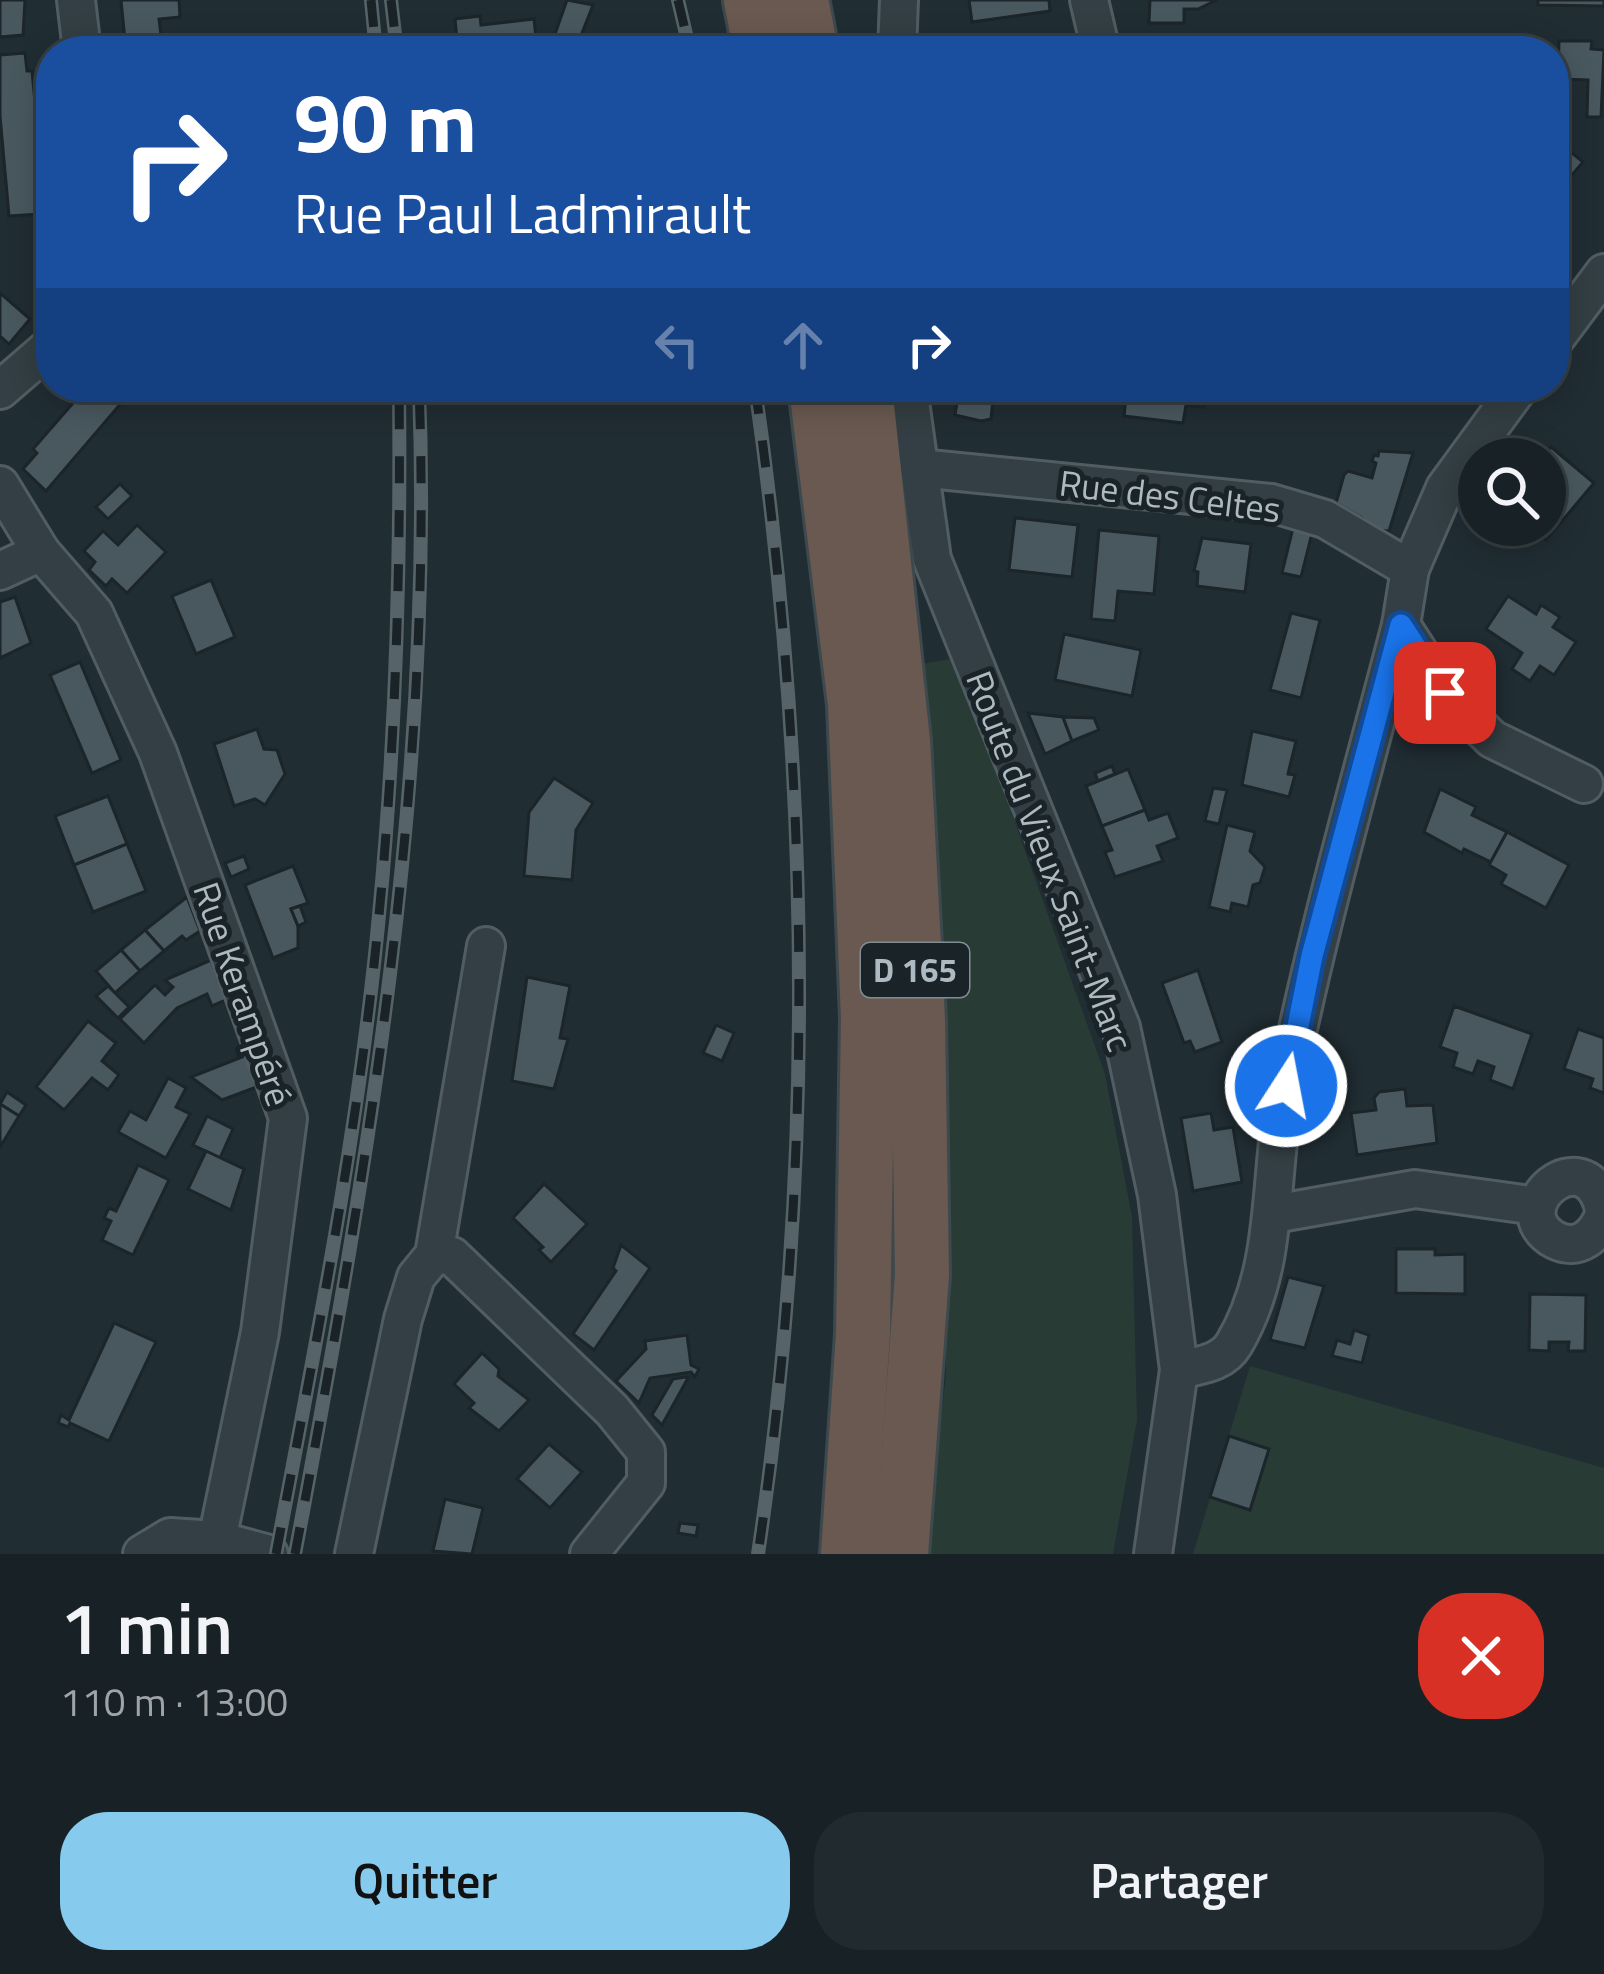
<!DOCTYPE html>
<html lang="fr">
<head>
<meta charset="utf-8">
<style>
	body { margin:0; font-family:"Titillium Web",sans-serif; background:#212a2e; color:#f1f3f6; height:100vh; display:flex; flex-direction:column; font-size:45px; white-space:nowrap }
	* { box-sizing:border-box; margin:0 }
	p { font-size:39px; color:#9fa4a7 }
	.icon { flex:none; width:66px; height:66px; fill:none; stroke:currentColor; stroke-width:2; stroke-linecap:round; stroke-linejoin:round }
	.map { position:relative; height:1554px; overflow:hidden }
	.drawer { display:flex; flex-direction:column; background:#182226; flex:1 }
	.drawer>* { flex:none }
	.hud { position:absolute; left:36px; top:36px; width:1533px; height:366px; border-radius:48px; box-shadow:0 6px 30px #0003,0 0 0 3px #363f43; background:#1a4fa0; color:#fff; overflow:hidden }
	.fabs { position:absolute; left:1458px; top:438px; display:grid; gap:24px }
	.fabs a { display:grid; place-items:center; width:108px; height:108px; border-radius:50%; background:#182226; box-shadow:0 6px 30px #0003,0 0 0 3px #363f43; font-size:60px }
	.pin { position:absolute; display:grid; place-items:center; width:102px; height:102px; color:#fff; margin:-51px; border-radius:24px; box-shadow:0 6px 18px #0006 }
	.me { position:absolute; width:132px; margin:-66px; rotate:11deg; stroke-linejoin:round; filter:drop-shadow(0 0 9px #0008) }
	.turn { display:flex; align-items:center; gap:42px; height:252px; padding:0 60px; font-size:54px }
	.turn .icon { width:156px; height:156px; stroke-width:2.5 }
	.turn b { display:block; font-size:84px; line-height:102px }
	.lanes { display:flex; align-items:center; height:114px; padding:0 60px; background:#0003; justify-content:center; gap:60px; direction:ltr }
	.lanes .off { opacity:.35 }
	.round { display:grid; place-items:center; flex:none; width:126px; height:126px; border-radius:48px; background:#212a2e }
	.head { display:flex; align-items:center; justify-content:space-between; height:204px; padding:0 60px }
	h1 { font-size:72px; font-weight:600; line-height:90px }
	.action { display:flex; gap:24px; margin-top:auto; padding:24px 60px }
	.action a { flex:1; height:138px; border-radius:48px; background:#86cbed; color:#111; font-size:48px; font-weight:600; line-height:138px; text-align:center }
	.action a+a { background:#212a2e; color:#f1f3f6 }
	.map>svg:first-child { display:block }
</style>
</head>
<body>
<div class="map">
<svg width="1604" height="1554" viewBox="0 0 1604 1554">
	<rect width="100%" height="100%" fill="#202d33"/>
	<!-- green -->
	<g fill="#283b35">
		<polygon points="956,658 1105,1074 1132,1217 1137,1420 1113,1554 925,1554 946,1374 944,1041 921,664"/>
		<polygon points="1250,1366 1604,1468 1604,1554 1193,1554"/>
	</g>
	<!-- building -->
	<g fill="#49585f" stroke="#1b252a" stroke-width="3">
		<polygon points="0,0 25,0 23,35 0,37"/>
		<polygon points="121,0 179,0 180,17 159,19 163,51 126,51"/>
		<polygon points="567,0 593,5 575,51 549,51"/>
		<polygon points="969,0 1049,0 1050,11 972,22"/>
		<polygon points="1150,0 1217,0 1198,9 1184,9 1184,23 1149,23"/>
		<polygon points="1538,0 1604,0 1604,6 1538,5"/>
		<polygon points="480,16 481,25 534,19 537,47 458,51 455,19"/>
		<polygon points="1295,35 1369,37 1368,51 1276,51 1294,51"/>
		<polygon points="1559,41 1592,41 1591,49 1604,50 1601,117 1587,117 1588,80 1558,79"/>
		<polygon points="25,53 27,71 32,71 44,195 39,195 40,214 9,216 0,116 0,55"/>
		<polygon points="1554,138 1583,162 1566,182 1558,176 1554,181"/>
		<polygon points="0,293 30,319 9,344 0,336"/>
		<polygon points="87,387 135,387 46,491 23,469 37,453 33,449"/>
		<polygon points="951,387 1002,387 1000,401 993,400 991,419 981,421 955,415 958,396 951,395"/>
		<polygon points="1127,387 1206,387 1203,407 1186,405 1183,423 1124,416"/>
		<polygon points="1551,447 1594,483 1546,540 1527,525 1545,525 1545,459 1541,459"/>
		<polygon points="1379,451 1413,453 1389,531 1374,530 1362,518 1336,503 1344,475 1348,471 1372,478 1376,463 1372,461 1374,455 1378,456"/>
		<polygon points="120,484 132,496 108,519 96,507"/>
		<polygon points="1015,518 1078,525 1072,577 1009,570"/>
		<polygon points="137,525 166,552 127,593 112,579 106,586 89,570 95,562 84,551 103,531 118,545"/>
		<polygon points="1293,528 1312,533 1301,577 1282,573"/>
		<polygon points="1099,530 1159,536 1154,594 1118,591 1115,621 1091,619"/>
		<polygon points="1202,538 1251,544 1245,592 1197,586 1198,572 1194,571"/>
		<polygon points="211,580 235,637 196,654 172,596"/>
		<polygon points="1508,596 1536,614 1541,605 1560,617 1553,627 1576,642 1554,675 1540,666 1530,681 1512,669 1522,653 1486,629"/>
		<polygon points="15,597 31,643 0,658 0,602"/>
		<polygon points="1291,613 1320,620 1301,698 1270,690"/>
		<polygon points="1064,634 1141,650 1132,696 1055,680"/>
		<polygon points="80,662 121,760 92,773 50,675"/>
		<polygon points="1028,713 1063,717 1072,741 1045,754"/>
		<polygon points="1063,717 1094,718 1099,730 1072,741"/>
		<polygon points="257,729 264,749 277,750 285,774 265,805 255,799 234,806 214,744"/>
		<polygon points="1252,731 1296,741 1288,774 1295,775 1289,797 1242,785"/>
		<polygon points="1112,766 1115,774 1098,781 1095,773"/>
		<polygon points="1128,769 1145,810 1102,826 1086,786"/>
		<polygon points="554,778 593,803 576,830 572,880 524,876 529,812"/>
		<polygon points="1213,788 1227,790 1219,824 1205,821"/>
		<polygon points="1440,789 1476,807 1472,815 1507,832 1491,862 1464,849 1462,853 1424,832"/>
		<polygon points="108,796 127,844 74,865 55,816"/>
		<polygon points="1145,810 1149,820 1168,813 1178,838 1157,846 1163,861 1115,877 1105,852 1112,850 1102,826"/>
		<polygon points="1227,825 1255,832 1250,851 1265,867 1260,883 1253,885 1248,907 1232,903 1230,912 1209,907"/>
		<polygon points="1507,832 1569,865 1546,908 1501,884 1506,875 1489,865"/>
		<polygon points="127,844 146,891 93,912 74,865"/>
		<polygon points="244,856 249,869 231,877 225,863"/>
		<polygon points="293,866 308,903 291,909 298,926 298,948 273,958 245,885"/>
		<polygon points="187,897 200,931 186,940 182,936 164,951 145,930"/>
		<polygon points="300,906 306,922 298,926 291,909"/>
		<polygon points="145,930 164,951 140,971 121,950"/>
		<polygon points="121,950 140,971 115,993 96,971"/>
		<polygon points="211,960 226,1000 212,1006 207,994 177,1008 144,1043 120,1019 155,985 165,995 173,987 165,980"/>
		<polygon points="1198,970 1222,1042 1195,1052 1190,1041 1184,1043 1162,983"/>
		<polygon points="527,977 570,986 560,1038 568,1039 554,1089 512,1081"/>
		<polygon points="108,986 129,1007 118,1018 96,996"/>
		<polygon points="1454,1006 1532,1034 1513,1089 1490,1080 1494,1067 1478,1061 1473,1074 1453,1067 1457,1053 1440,1047"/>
		<polygon points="88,1021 116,1043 102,1061 119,1075 108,1090 92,1078 64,1110 36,1087"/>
		<polygon points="716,1025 734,1033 722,1061 703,1053"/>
		<polygon points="1578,1029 1604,1038 1604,1093 1590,1088 1593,1079 1564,1069"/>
		<polygon points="247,1055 259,1086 222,1100 191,1077"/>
		<polygon points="168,1078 186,1088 176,1107 190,1114 166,1158 118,1132 130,1111 146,1120"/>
		<polygon points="1227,1086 1241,1087 1240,1101 1227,1100"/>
		<polygon points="1405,1089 1407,1106 1433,1105 1437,1143 1357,1155 1351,1113 1376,1110 1374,1098 1379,1092"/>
		<polygon points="7,1092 26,1105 19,1116 0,1104"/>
		<polygon points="0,1104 19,1116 0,1147"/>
		<polygon points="1211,1113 1214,1130 1233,1127 1242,1182 1193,1191 1181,1118"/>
		<polygon points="207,1116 233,1129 220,1158 193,1145"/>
		<polygon points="206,1151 244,1169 231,1210 188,1189"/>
		<polygon points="138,1165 169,1180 133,1255 102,1240 111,1221 104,1218 109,1208 116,1211"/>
		<polygon points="544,1184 587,1224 551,1262 539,1250 543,1247 513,1218"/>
		<polygon points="621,1245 650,1268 594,1350 573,1334 616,1271 613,1268"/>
		<polygon points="1396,1249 1435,1249 1435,1255 1465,1254 1465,1294 1396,1293"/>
		<polygon points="1288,1277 1324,1286 1305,1348 1270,1340"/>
		<polygon points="1530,1294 1586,1295 1585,1351 1568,1351 1569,1342 1549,1342 1549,1351 1529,1350"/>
		<polygon points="114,1323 156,1342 109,1441 70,1423 68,1427 58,1423 61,1415 69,1420"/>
		<polygon points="1354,1330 1369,1335 1362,1363 1332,1356 1337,1340 1350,1344"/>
		<polygon points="687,1335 691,1365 699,1369 695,1377 691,1372 650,1378 639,1403 616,1381 646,1349 645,1341"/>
		<polygon points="482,1353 499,1369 498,1376 529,1400 499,1431 469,1408 474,1403 454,1384"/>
		<polygon points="685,1377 688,1378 662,1425 652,1415 673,1379"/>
		<polygon points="1229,1436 1269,1449 1250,1510 1210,1497"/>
		<polygon points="549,1444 582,1472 550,1508 517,1479"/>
		<polygon points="445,1499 483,1508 472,1554 433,1551"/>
		<polygon points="680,1523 698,1525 696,1536 678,1533"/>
	</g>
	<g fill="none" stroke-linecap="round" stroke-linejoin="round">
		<defs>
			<g id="minor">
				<polyline points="76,0 82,51"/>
				<polyline points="1089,0 1101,51"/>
				<polyline points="897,51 899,0"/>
				<polyline points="1554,340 1604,273"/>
				<polyline points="908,387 932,559 1121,1027 1157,1195 1179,1370 1153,1554"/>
				<polyline points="0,390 51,346"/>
				<path d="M919,468l352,35 54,16 85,50 -9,56c-40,154 -84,306 -115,461 -18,87 -5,179 -52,258 -12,20 -35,21 -55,26"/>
				<polyline points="0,485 41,552 94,613 158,753 288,1118 260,1332 217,1540 170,1537 142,1554"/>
				<polyline points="1410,569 1445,488 1519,387"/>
				<polyline points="0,571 41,552"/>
				<polyline points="1401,625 1445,693 1492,739 1584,784"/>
				<path d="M1604,1209c-18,-75 -105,0 -49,31 24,12 42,-5 49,-26"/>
				<polyline points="1274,1214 1415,1189 1537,1206"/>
				<polyline points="434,1255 452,1256 612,1410 646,1452 646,1483 589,1554"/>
				<polyline points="217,1540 269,1554"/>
				<polyline points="354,1554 403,1319 416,1277 434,1255 486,946"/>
			</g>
			<g id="highway">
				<polyline points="751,0 761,51"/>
				<polyline points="801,0 811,51"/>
				<polyline points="816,387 855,704 868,1018 863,1334 848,1554"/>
				<polyline points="865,387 903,741 918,1020 922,1275 901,1554"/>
			</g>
		</defs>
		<!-- minor casing -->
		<use href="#minor" stroke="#515d62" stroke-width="42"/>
		<!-- highway casing -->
		<use href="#highway" stroke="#3e494e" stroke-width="60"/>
		<!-- minor -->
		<use href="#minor" stroke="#333f44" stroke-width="36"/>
		<!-- highway -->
		<use href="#highway" stroke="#695951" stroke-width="54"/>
		<defs>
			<g id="rail">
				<polyline points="371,0 376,51"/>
				<polyline points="391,0 397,51"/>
				<polyline points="678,0 690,51"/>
				<path d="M755,387c55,387 61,780 3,1167"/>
				<path d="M276,1554c40,-212 83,-424 103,-639 17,-176 22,-351 20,-528"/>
				<path d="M295,1554c73,-388 139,-770 124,-1167"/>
			</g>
		</defs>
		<!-- rail casing -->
		<use href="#rail" stroke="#56646a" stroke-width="14"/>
		<!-- rail -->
		<use href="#rail" stroke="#192328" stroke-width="9" stroke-dasharray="27" stroke-linecap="butt"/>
	</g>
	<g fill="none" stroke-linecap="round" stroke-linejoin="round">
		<defs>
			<polyline id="route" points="1286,1086 1312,956 1401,625 1445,693"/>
		</defs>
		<!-- route casing -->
		<use href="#route" stroke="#114b97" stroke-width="30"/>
		<!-- route -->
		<use href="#route" stroke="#1a73e8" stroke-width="21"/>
	</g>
	<g text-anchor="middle" stroke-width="10" stroke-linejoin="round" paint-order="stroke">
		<!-- shield labels -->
		<rect fill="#192328" stroke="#818d93" stroke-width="3" x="861" y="943" width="108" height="54" rx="9"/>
		<g font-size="33" font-weight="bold" fill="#adbac1">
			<text x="915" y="982">D 165</text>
		</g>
		<!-- street labels -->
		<g font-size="36" fill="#adbac1" stroke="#192328">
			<text transform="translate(1170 496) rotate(7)" y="13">Rue des Celtes</text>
			<text transform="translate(1050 861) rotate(69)" y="13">Route du Vieux Saint-Marc</text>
			<text transform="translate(243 994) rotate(71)" y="13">Rue Kerampéré</text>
		</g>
	</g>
</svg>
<div class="fabs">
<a><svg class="icon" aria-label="search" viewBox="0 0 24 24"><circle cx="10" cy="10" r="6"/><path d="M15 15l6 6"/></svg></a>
</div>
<div class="pin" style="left:1445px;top:693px;background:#d93025"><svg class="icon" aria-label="arrive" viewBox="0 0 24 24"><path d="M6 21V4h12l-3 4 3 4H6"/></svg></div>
<svg class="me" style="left:1286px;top:1086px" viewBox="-20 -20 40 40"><circle r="17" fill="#1a73e8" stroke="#fff" stroke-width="3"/><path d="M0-11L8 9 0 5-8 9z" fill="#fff"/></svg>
<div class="hud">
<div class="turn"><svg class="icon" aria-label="right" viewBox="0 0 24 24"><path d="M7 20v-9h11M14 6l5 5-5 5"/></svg><div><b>90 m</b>Rue Paul Ladmirault</div></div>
<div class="lanes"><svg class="icon off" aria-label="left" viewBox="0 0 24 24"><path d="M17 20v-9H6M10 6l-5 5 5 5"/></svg><svg class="icon off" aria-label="ahead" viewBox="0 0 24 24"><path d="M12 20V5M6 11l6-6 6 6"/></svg><svg class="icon" aria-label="right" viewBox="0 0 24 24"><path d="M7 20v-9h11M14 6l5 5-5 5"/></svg></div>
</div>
</div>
<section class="drawer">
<div class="head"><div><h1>1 min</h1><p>110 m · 13:00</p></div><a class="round" style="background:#d93025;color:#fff"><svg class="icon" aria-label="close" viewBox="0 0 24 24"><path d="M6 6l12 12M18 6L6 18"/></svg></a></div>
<div class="action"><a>Quitter</a><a>Partager</a></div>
</section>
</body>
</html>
